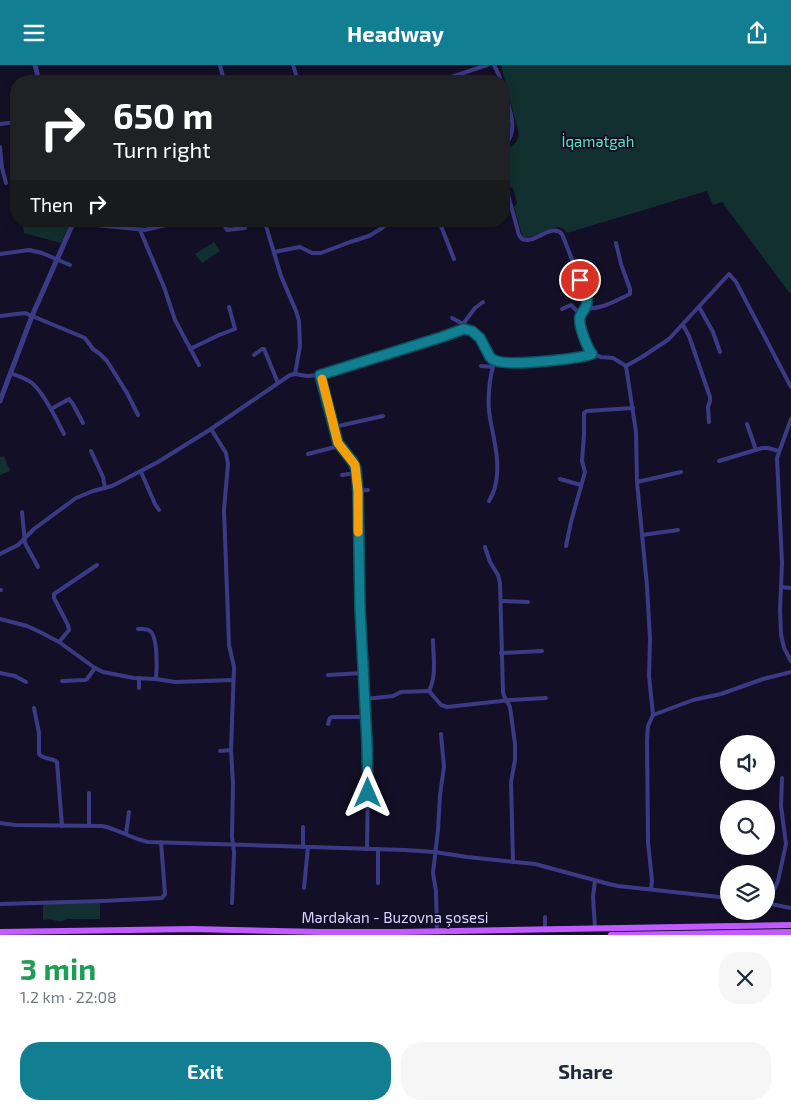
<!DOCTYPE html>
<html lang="en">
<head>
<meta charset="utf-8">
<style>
	body { margin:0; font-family:"Exo 2",sans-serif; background:#f6f6f7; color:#1f2937; height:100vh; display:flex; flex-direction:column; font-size:19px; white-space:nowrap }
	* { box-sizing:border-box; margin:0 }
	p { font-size:16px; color:#747a83 }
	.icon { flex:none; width:28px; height:28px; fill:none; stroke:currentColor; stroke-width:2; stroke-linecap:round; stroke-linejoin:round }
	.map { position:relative; height:870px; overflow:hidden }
	.sheet { display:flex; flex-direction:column; background:#fff; flex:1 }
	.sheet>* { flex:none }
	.top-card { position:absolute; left:10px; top:10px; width:500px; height:152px; border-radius:20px; box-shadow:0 2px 12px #0003; background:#202124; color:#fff; overflow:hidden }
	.fabs { position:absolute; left:720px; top:670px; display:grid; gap:10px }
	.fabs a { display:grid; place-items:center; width:55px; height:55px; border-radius:50%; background:#fff; box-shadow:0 2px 12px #0003; font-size:25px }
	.pin { position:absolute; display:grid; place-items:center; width:42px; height:42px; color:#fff; margin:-21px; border:2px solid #fff; border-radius:50%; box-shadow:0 1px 5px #0007 }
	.me { position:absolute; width:55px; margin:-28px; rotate:0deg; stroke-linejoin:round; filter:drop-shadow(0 0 4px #0008) }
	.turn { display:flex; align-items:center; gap:18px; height:105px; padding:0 20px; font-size:22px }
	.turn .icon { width:65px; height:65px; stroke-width:2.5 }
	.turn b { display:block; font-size:35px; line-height:42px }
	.then { display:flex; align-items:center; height:48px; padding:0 20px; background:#0003; gap:10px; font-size:19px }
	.round { display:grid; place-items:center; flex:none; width:52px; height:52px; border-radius:20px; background:#f6f6f7 }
	.overview { display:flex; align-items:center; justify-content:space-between; height:85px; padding:0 20px }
	h1 { font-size:30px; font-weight:700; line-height:38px; color:#1e9e55 }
	.button { display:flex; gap:10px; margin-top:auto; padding:10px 20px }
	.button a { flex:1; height:58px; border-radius:20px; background:#117e91; color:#fff; font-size:20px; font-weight:700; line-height:58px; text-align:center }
	.button a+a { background:#f6f6f7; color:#1f2937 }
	header { display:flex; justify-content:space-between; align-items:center; height:65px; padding:0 20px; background:#117e91; color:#fff; font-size:22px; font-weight:700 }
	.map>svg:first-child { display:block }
</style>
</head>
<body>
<header><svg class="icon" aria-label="menu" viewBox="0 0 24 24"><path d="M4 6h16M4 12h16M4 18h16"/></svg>Headway<svg class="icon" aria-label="share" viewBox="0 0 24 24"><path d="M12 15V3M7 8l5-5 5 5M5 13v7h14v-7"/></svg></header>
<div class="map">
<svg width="791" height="870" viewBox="0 0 791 870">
	<rect width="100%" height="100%" fill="#130f26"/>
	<!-- green -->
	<g fill="#12302f">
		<polygon points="501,0 791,0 791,230 722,137 713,140 707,126 567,168 564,164 558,162 525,174 523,173 514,142 517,138 513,123 509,122 504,102 504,87 516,77 519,70"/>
		<polygon points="22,156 71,156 61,178 24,168"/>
		<polygon points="214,177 220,186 202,198 195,189"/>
		<polygon points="4,391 10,406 0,410 0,392"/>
		<path d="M100,838v16h-34c-5,4 -7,2 -13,1 -3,-1 -7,0 -10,0v-16z"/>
	</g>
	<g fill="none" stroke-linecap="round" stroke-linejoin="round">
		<!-- minor -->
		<g stroke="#3d3a85" stroke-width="4">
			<polyline points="220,0 224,16"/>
			<polyline points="293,0 298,16"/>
			<polyline points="494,0 498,8 501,16"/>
			<polyline points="439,16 487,0"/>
			<path d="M504,25c5,18 16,41 0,56"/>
			<polyline points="0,59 16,57"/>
			<polyline points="0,82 2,103 6,118"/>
			<path d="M504,115l15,55 3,4c13,6 29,-17 40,-5l24,61c2,12 -4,14 -6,24l8,28 4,7 9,3 12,1 13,8"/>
			<polyline points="77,156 87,159 145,165 166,160 169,156"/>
			<polyline points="222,156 227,165 245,163"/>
			<polyline points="267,156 266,161 281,211 296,246 299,256 300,281 295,309"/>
			<polyline points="439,156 454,194"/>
			<polyline points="140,165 164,222 175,255 199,300"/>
			<polyline points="274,187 300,182 312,188 321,188 350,177 369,171 382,163 390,156"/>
			<polyline points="0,189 29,185 42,188 70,200"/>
			<polyline points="699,242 713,267 720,287"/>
			<path d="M586,243c15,2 31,-8 44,-14v-5l-9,-25 -5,-21"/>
			<polyline points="562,244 571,240 581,250"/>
			<polyline points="0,251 25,248 85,273 93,284 100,289 107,296 127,328 138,350"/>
			<polyline points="452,253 463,259"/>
			<polyline points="683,260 689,271 710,332 710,336 708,342 709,357"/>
			<polyline points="464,264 463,259 475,243 483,237"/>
			<polyline points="190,284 219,270 235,264 229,242"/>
			<polyline points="254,290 262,284 264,284 278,318"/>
			<polyline points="481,301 493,302"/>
			<polyline points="626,301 636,367 637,417 647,521 650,574 649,611 653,650 648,661 647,675 648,777 652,816 651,824"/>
			<polyline points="626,301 642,292 669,274 729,209 736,217 791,322"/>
			<path d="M10,308c8,3 16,5 22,10 12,10 25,37 32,51"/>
			<polyline points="320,310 338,378 355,400 358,426 360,543 367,679 368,713 367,784"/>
			<polyline points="51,344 69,334 73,339 83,358"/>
			<polyline points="791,354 777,393 782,498 780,545 781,569 784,583 791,596"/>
			<polyline points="747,359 756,385"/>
			<polyline points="334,362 383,351"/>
			<polyline points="211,364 226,388 228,399 224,445 229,580 234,602 231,685 233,719 232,772 234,787 232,838"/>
			<polyline points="91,386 103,412 105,423"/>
			<polyline points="308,389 339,381"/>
			<polyline points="719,396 762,383 768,383 779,386"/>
			<polyline points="141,407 155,439 159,445"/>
			<polyline points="342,410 356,408"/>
			<polyline points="560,414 581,420"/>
			<polyline points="637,417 681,407"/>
			<polyline points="358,426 368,425"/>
			<path d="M489,436c2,-4 5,-9 6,-14 6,-24 -1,-46 -5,-69 -3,-16 -1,-42 5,-57"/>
			<polyline points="22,447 25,478 38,502"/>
			<polyline points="642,470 678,465"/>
			<polyline points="566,481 571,457 585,407 582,396 584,370 584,348 587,346 633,343"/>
			<polyline points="485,482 490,497 498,510 500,518 503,627 504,631 510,642 515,679 515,695 511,717 513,797"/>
			<path d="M0,489l18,-9 16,-16 42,-31 17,-7 19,-5 46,-24 53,-33 79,-54 5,-1 12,2 13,-1 144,-46c15,1 20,16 26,28 3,3 3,3 7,4 13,5 82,-2 95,-7"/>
			<polyline points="781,522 791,523"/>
			<polyline points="0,525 1,525"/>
			<polyline points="501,536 528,537"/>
			<polyline points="0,554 27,561 40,567 59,577 95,603 103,607 134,613 156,614 175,617 233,615"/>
			<path d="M138,564c4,0 9,-1 12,2 8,6 7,38 6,48"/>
			<polyline points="59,577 69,565 68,560 54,533 54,529 97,500"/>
			<polyline points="501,588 542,586"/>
			<polyline points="0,608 15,611 26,617"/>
			<polyline points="328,610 363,608"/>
			<polyline points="62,616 85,615 87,614 95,603"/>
			<polyline points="139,623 139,613"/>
			<path d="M429,626c8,-16 4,-34 4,-51"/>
			<polyline points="365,634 393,631 401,627 429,626 441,640 447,642 511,635 546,633"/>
			<path d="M34,643l5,25v21c5,6 12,3 18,8l5,64"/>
			<polyline points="653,650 693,635 721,629 763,614 791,607"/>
			<polyline points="328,659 330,653 332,652 366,652"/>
			<polyline points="220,686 231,685"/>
			<path d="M0,758l15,2 87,1c16,3 30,13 46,16l257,8 30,2 32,5 68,7 74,20 9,2 111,12"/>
			<polyline points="89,761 89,728"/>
			<polyline points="303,762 303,782"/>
			<polyline points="126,769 129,747"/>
			<polyline points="595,816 593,832 595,863"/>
			<polyline points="378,818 378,784"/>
			<polyline points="304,823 308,782"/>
			<polyline points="766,838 791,843"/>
			<polyline points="768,838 778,816 786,779 781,741 782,713"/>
			<polyline points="0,839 103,836 162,833 165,829 161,777"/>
			<polyline points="545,865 545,852"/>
			<polyline points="437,866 436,826 433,808 438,765 440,730 444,702 441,669"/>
		</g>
		<!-- tertiary -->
		<g stroke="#3d3a85" stroke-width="5">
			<polyline points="35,0 39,16"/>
			<polyline points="0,336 32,251 74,156"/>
		</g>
		<!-- primary -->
		<g stroke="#c25bff" stroke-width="6">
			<polyline points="0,867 192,864 320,867 400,867 791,860"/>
			<polyline points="611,870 791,867"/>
		</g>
	</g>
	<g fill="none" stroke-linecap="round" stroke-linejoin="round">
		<defs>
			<path id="route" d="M368,728l-1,-49 -7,-136 -2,-117 -2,-22 -3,-7 -15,-19 -18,-68 122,-38 22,-8 8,2 8,7 10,19c3,3 3,3 7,4 13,5 82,-2 95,-7 -5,-7 -14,-29 -12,-37 2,-6 7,-9 7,-15 1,-7 -4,-15 -7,-22"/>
		</defs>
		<!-- route casing -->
		<use href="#route" stroke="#0b525e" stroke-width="12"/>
		<!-- route -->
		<use href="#route" stroke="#117e91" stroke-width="9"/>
		<!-- slow -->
		<polyline stroke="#f59e0b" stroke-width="9" points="322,314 338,378 355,400 358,426 358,467"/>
	</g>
	<g text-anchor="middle" stroke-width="4" stroke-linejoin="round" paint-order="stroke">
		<!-- park labels -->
		<g font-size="15" fill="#5fe0c0" stroke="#130f26">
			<text x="598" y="82">İqamətgah</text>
		</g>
		<!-- street labels -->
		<g font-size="15" fill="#d9d4ff" stroke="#130f26">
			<text x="395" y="858">Mərdəkan - Buzovna şosesi</text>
		</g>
	</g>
</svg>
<div class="fabs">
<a><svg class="icon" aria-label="sound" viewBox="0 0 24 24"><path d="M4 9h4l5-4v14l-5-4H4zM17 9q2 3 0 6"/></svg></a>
<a><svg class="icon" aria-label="search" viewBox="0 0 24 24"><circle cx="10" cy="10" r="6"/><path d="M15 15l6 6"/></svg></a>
<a><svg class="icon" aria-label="layers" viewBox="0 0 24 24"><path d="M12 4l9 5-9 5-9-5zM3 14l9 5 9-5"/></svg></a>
</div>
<div class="pin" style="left:580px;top:215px;background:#d93025"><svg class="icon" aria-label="arrive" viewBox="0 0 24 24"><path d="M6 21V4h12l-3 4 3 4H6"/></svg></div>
<svg class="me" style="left:368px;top:728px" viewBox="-20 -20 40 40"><path d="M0-17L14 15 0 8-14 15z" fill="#117e91" stroke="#fff" stroke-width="4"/></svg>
<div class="top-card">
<div class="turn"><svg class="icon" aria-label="right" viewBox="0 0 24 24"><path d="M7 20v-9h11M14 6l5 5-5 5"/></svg><div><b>650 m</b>Turn right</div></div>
<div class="then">Then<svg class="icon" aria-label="right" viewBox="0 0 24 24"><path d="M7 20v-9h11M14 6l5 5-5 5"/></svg></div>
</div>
</div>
<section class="sheet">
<div class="overview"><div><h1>3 min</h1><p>1.2 km · 22:08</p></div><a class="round"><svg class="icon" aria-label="close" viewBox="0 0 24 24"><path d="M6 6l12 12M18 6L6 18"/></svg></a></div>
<div class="button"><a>Exit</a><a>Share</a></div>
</section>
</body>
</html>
